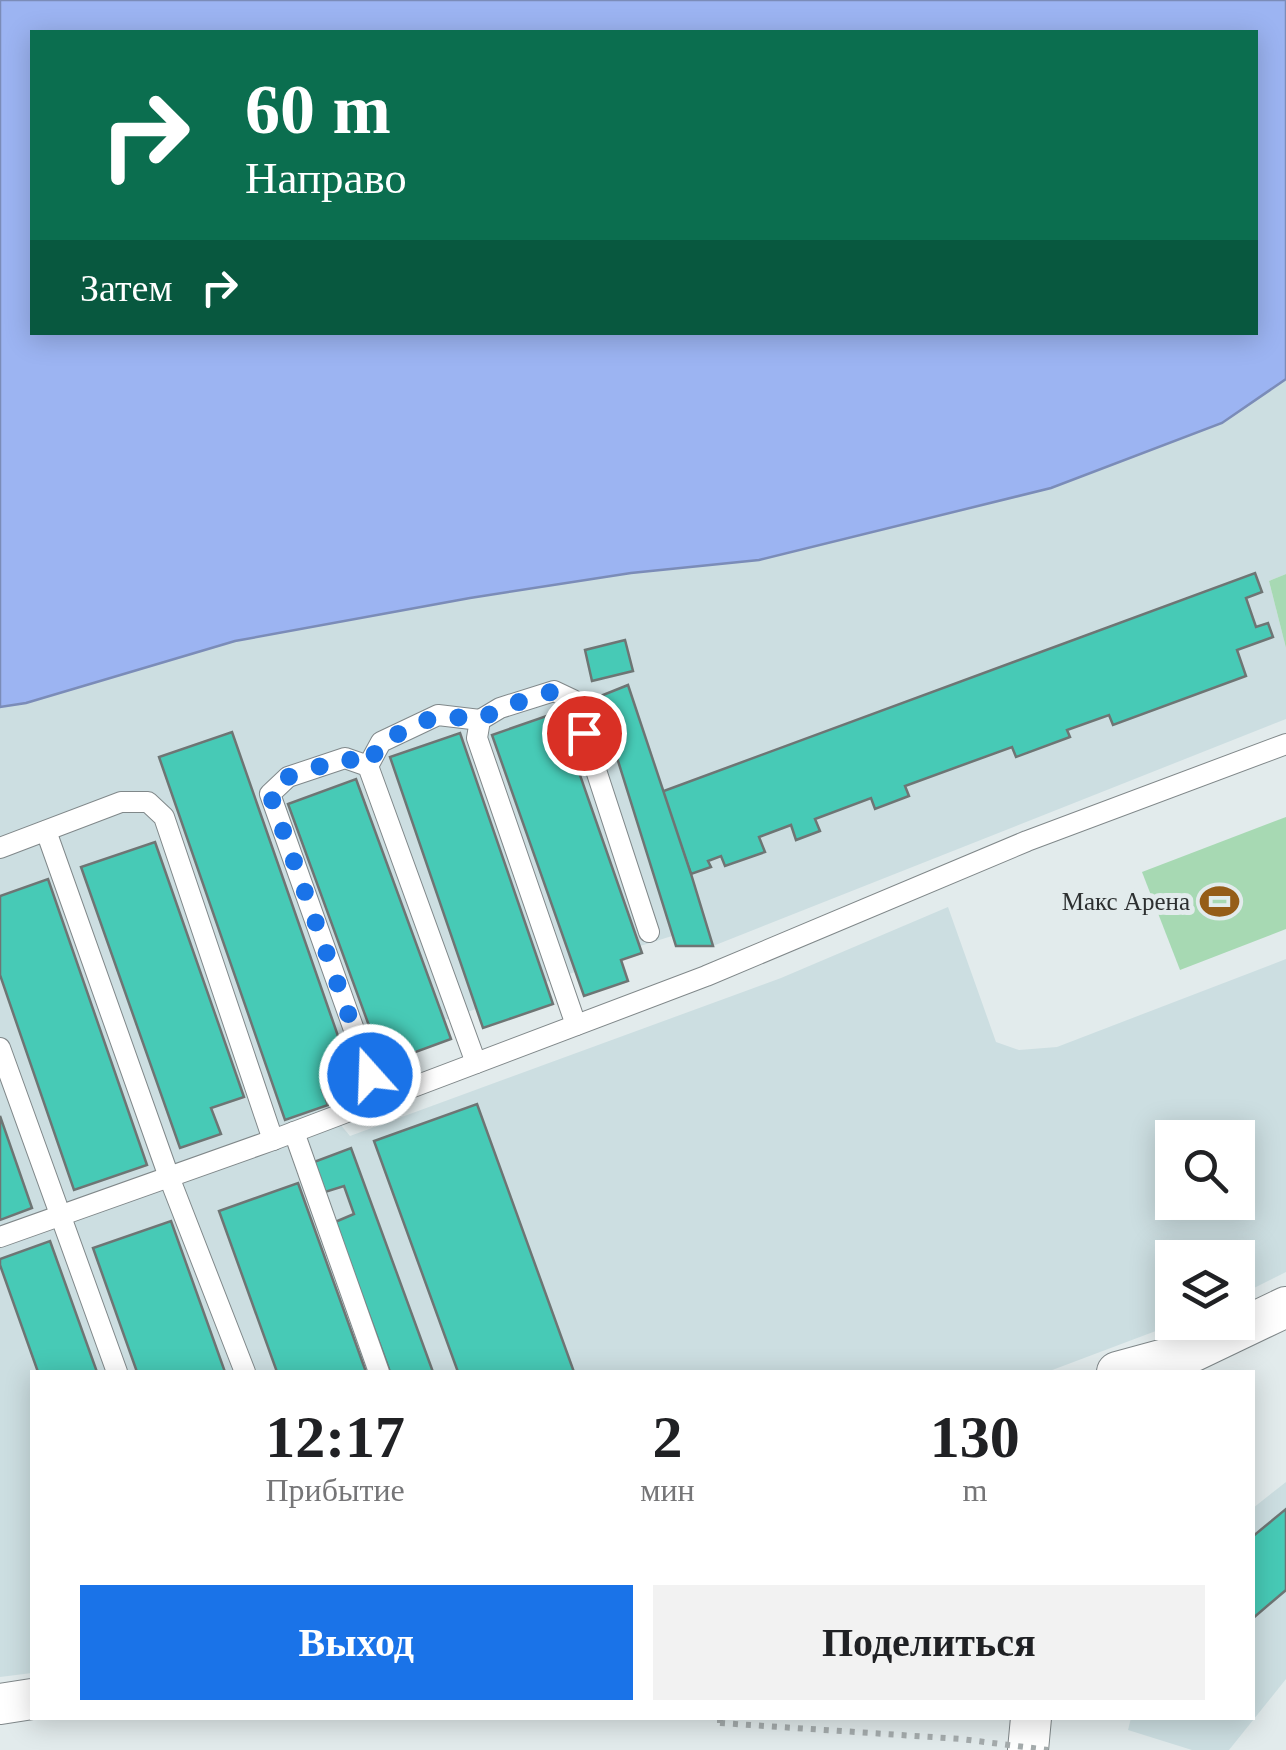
<!DOCTYPE html>
<html lang="ru">
<head>
<meta charset="utf-8">
<style>
	body { margin:0; font-family:Georgia,serif; background:#f2f2f2; color:#202124; height:100vh; display:flex; flex-direction:column; font-size:38px; white-space:nowrap }
	* { box-sizing:border-box; margin:0 }
	p { font-size:32px; color:#757577 }
	.icon { flex:none; width:55px; height:55px; fill:none; stroke:currentColor; stroke-width:2; stroke-linecap:round; stroke-linejoin:round }
	.map { position:relative; flex:1; overflow:hidden }
	.sheet { position:absolute; left:30px; top:1370px; width:1225px; height:350px; display:flex; flex-direction:column; background:#fff; border-radius:0px; box-shadow:0 5px 25px #0003 }
	.sheet>* { flex:none }
	.guide { position:absolute; left:30px; top:30px; width:1228px; height:305px; border-radius:0px; box-shadow:0 5px 25px #0003; background:#0b6e4f; color:#fff; overflow:hidden }
	.buttons { position:absolute; left:1155px; top:1120px; display:grid; gap:20px }
	.buttons a { display:grid; place-items:center; width:100px; height:100px; border-radius:0px; background:#fff; box-shadow:0 5px 25px #0003; font-size:50px }
	.pin { position:absolute; display:grid; place-items:center; width:85px; height:85px; color:#fff; margin:-42px; border:5px solid #fff; border-radius:50%; box-shadow:0 2px 10px #0007 }
	.me { position:absolute; width:110px; margin:-55px; rotate:340deg; stroke-linejoin:round; filter:drop-shadow(0 0 8px #0008) }
	.turn { display:flex; align-items:center; gap:35px; height:210px; padding:0 50px; font-size:45px }
	.turn .icon { width:130px; height:130px; stroke-width:2.5 }
	.turn b { display:block; font-size:70px; line-height:85px }
	.then { display:flex; align-items:center; height:95px; padding:0 50px; background:#0003; gap:20px; font-size:38px }
	.eta { display:flex; justify-content:space-evenly; align-items:center; height:170px; text-align:center }
	.eta b { font-size:60px; font-weight:700; line-height:70px }
	.cta { display:flex; gap:20px; margin-top:auto; padding:20px 50px }
	.cta a { flex:1; height:115px; border-radius:0px; background:#1a73e8; color:#fff; font-size:40px; font-weight:700; line-height:115px; text-align:center }
	.cta a+a { background:#f2f2f2; color:#202124 }
	.map>svg:first-child { display:block }
</style>
</head>
<body>
<div class="map">
<svg width="1286" height="1750" viewBox="0 0 1286 1750">
	<rect width="100%" height="100%" fill="#e2ebec"/>
	<!-- built -->
	<g fill="#ccdee1" fill-rule="evenodd">
		<path d="M1286,379v195l-17,7 17,67v71l-573,227h-37l-4,-10 -32,10 -19,14 7,21 -44,15 -9,-24 -29,10 7,22 -70,24 -7,-19 -31,11 6,19 -68,25 -7,-18 -30,10 7,23 -30,11 11,27 16,19 431,-158 167,-71 48,135 23,8 38,-3 229,-88v313l-48,24v-38h-66v64l5,1 -130,49h-1015v301l-32,4v-970l26,-4 209,-62 235,-43 161,-25 128,-13 292,-72 171,-65zM1172,1138h66v64h-66z"/>
		<polygon points="1286,1482 1286,1679 1229,1750 1192,1750 1128,1730 1131,1718 1252,1718 1253,1508"/>
	</g>
	<!-- green -->
	<g fill="#a7d9b3">
		<polygon points="1286,574 1286,648 1269,581"/>
		<polygon points="1286,817 1286,929 1180,970 1142,872"/>
	</g>
	<!-- water -->
	<path fill="#9cb4f2" stroke="#7b8cb8" stroke-width="2.5" fill-rule="evenodd" d="M0,0h1286v379l-64,44 -171,65 -292,72 -128,13 -161,25 -235,43 -209,62 -26,4zM32,32h1223v300h-1223z"/>
	<!-- building -->
	<g fill="#47cab6" stroke="#6e7574" stroke-width="2.5">
		<polygon points="1255,573 1262,592 1246,598 1256,627 1268,623 1273,637 1237,650 1246,676 1113,725 1109,715 1067,730 1070,737 1016,757 1012,747 905,786 909,796 875,809 871,798 815,819 820,831 796,840 791,825 759,837 765,852 725,866 721,856 708,861 711,867 691,874 661,792"/>
		<polygon points="625,640 633,671 592,681 585,650"/>
		<polygon points="628,685 691,874 713,946 676,946 598,697"/>
		<polygon points="558,712 642,953 621,960 628,981 584,996 492,735"/>
		<polygon points="232,732 353,1079 322,1090 328,1105 285,1120 159,757"/>
		<polygon points="460,733 553,1004 483,1028 390,757"/>
		<polygon points="356,779 451,1039 383,1064 288,804"/>
		<polygon points="155,842 244,1097 211,1108 221,1134 180,1148 81,867"/>
		<polygon points="48,879 147,1165 74,1190 0,975 0,896"/>
		<polygon points="477,1104 574,1372 458,1372 374,1141"/>
		<polygon points="0,1116 32,1208 0,1220"/>
		<polygon points="351,1148 433,1372 390,1372 335,1222 354,1214 344,1186 325,1192 314,1162"/>
		<polygon points="298,1183 366,1372 277,1372 219,1211"/>
		<polygon points="171,1221 225,1372 137,1372 93,1248"/>
		<polygon points="50,1241 97,1372 38,1372 0,1265 0,1259"/>
		<polygon points="1286,1509 1286,1590 1252,1619 1252,1537"/>
	</g>
	<g fill="none" stroke-linecap="round" stroke-linejoin="round">
		<defs>
			<g id="lane">
				<polyline points="368,766 381,742 438,715 480,720"/>
				<polyline points="46,831 169,1177 245,1372"/>
				<polyline points="0,848 121,802 148,802 164,817 273,1140"/>
				<polyline points="576,1025 477,738 480,720 500,708 554,691 573,700 649,932"/>
				<polyline points="0,1048 117,1372"/>
				<polyline points="379,1100 270,794 288,777 345,758 368,766 476,1063"/>
				<polyline points="294,1132 379,1372"/>
				<polyline points="0,1237 273,1140 706,976 1027,841 1286,744"/>
			</g>
			<g id="street">
				<polyline points="1117,1372 1194,1351 1286,1307"/>
				<polyline points="0,1704 32,1699"/>
				<polyline points="1028,1750 1031,1718"/>
			</g>
		</defs>
		<!-- lane casing -->
		<use href="#lane" stroke="#80888a" stroke-width="22"/>
		<!-- street casing -->
		<use href="#street" stroke="#80888a" stroke-width="42"/>
		<!-- path -->
		<polyline stroke="#a5acad" stroke-width="6" stroke-dasharray="5 8" stroke-linecap="butt" points="720,1723 720,1718"/>
		<!-- lane -->
		<use href="#lane" stroke="#fff" stroke-width="20"/>
		<!-- street -->
		<use href="#street" stroke="#fff" stroke-width="40"/>
		<!-- path-bridge -->
		<polyline stroke="#a5acad" stroke-width="6" stroke-dasharray="5 8" stroke-linecap="butt" points="720,1723 961,1739 1048,1750"/>
	</g>
	<g fill="none" stroke-linecap="round" stroke-linejoin="round">
		<!-- route -->
		<polyline stroke="#1a73e8" stroke-width="18" stroke-dasharray="0 32.4" points="370,1075 270,794 288,777 345,758 368,766 381,742 438,715 480,720 500,708 554,691 573,700 584,733"/>
	</g>
	<!-- icons -->
	<defs>
		<symbol id="stadium-bare" viewBox="-9 -9 18 18"><path d="M0-5a6.5 5 0 1 0 0 10a6.5 5 0 1 0 0-10ZM-3.5-1.8h7v3.6h-7Z" fill="#955d18" stroke="#e2ebec" stroke-width="2.5" paint-order="stroke"/></symbol>
	</defs>
	<g fill-rule="evenodd">
		<use href="#stadium-bare" x="1192" y="874" width="55" height="55"/>
	</g>
	<g text-anchor="middle" stroke-width="10" stroke-linejoin="round" paint-order="stroke">
		<!-- poi labels -->
		<g font-size="25" fill="#2d3031" stroke="#e2ebec" text-anchor="end">
			<text x="1190" y="910">Макс Арена</text>
		</g>
	</g>
</svg>
<div class="buttons">
<a><svg class="icon" aria-label="search" viewBox="0 0 24 24"><circle cx="10" cy="10" r="6"/><path d="M15 15l6 6"/></svg></a>
<a><svg class="icon" aria-label="layers" viewBox="0 0 24 24"><path d="M12 4l9 5-9 5-9-5zM3 14l9 5 9-5"/></svg></a>
</div>
<div class="pin" style="left:584px;top:733px;background:#d93025"><svg class="icon" aria-label="arrive" viewBox="0 0 24 24"><path d="M6 21V4h12l-3 4 3 4H6"/></svg></div>
<svg class="me" style="left:370px;top:1075px" viewBox="-20 -20 40 40"><circle r="17" fill="#1a73e8" stroke="#fff" stroke-width="3"/><path d="M0-11L8 9 0 5-8 9z" fill="#fff"/></svg>
<div class="guide">
<div class="turn"><svg class="icon" aria-label="right" viewBox="0 0 24 24"><path d="M7 20v-9h11M14 6l5 5-5 5"/></svg><div><b>60 m</b>Направо</div></div>
<div class="then">Затем<svg class="icon" aria-label="right" viewBox="0 0 24 24"><path d="M7 20v-9h11M14 6l5 5-5 5"/></svg></div>
</div>
<section class="sheet">
<div class="eta">
<div><b>12:17</b><p>Прибытие</p></div>
<div><b>2</b><p>мин</p></div>
<div><b>130</b><p>m</p></div>
</div>
<div class="cta"><a>Выход</a><a>Поделиться</a></div>
</section>
</div>
</body>
</html>
